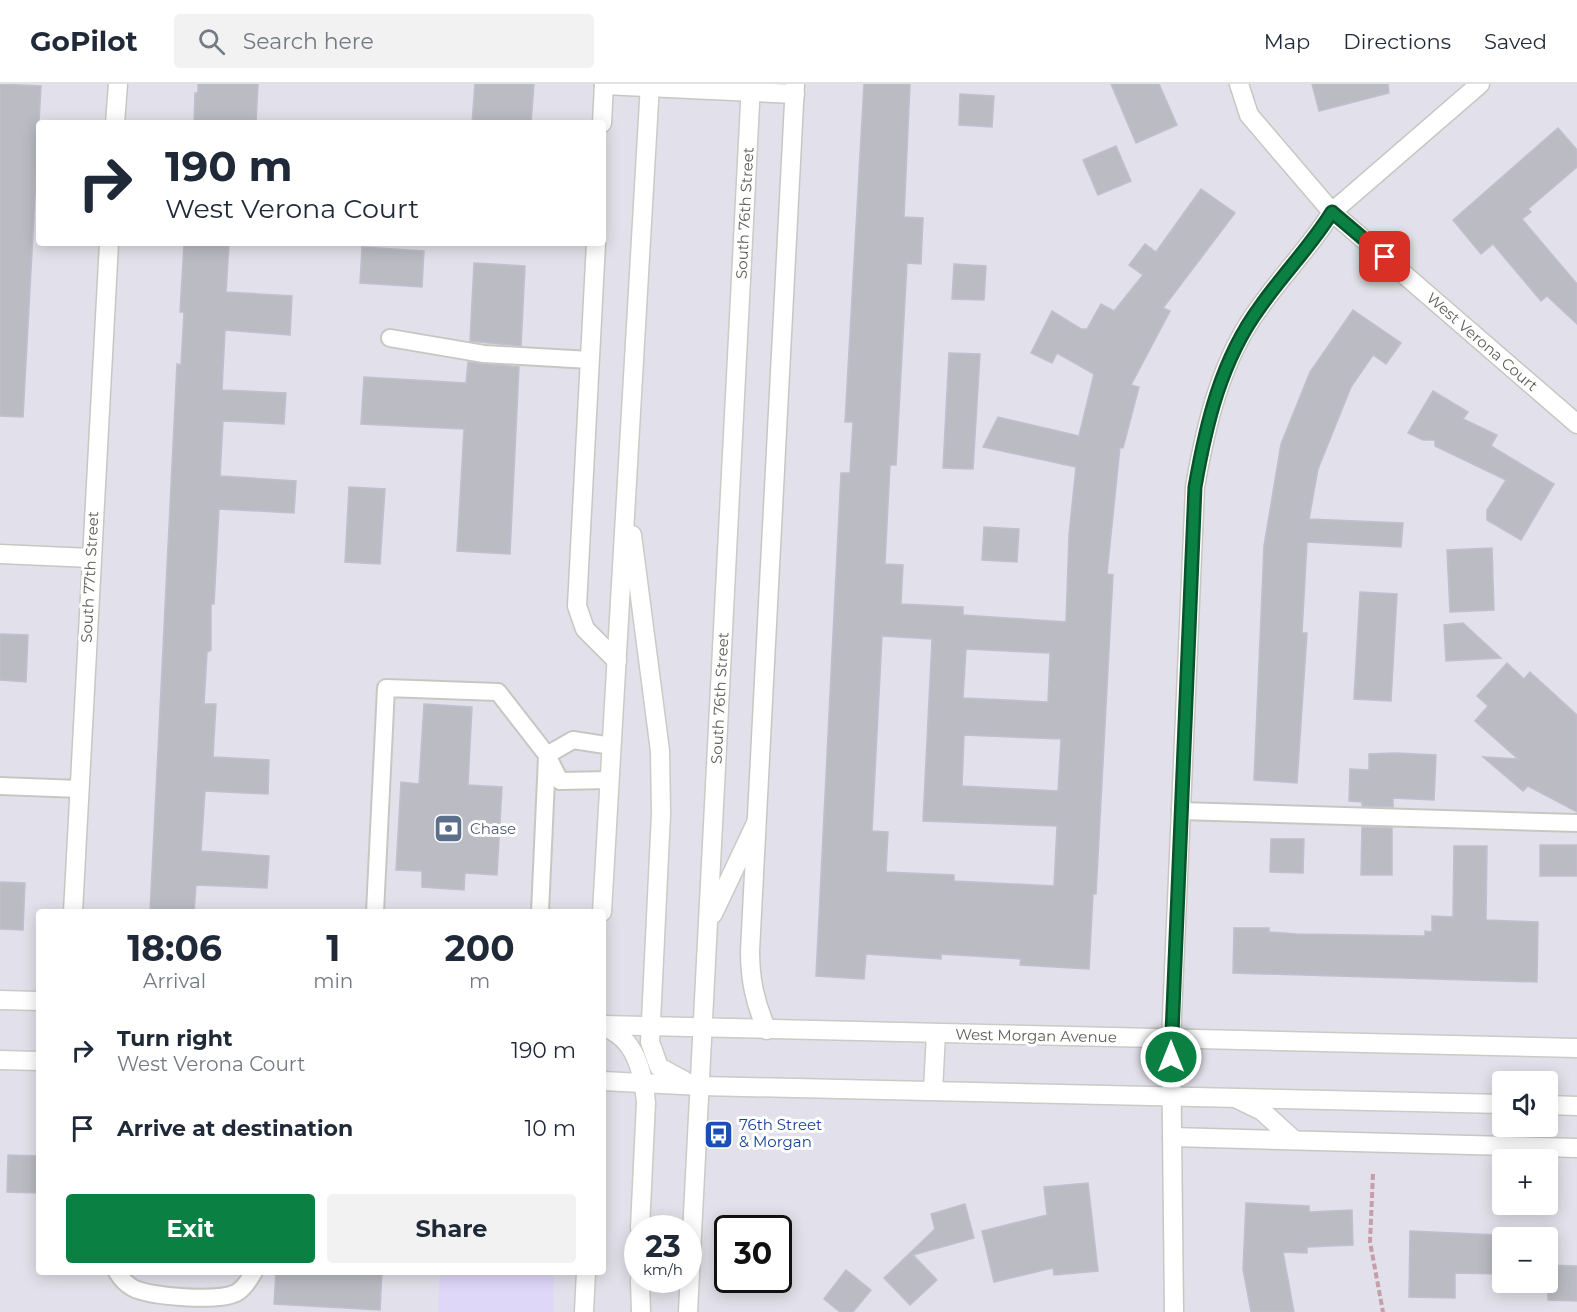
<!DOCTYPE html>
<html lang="en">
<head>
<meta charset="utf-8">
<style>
	body { margin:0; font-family:Montserrat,sans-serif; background:#f2f2f3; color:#1f2937; height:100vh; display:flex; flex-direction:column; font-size:22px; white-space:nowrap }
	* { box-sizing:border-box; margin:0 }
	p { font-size:20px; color:#747a83 }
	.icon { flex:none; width:33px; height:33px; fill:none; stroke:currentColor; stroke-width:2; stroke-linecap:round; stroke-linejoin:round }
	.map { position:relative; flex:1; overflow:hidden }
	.drawer { position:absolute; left:36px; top:825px; width:570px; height:366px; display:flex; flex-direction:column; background:#fff; border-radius:6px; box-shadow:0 3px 15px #0003 }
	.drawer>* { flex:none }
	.guide { position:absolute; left:36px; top:36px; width:570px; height:126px; border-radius:6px; box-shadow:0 3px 15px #0003; background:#fff; color:#1f2937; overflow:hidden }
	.buttons { position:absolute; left:1492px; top:987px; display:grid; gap:12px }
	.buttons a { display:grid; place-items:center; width:66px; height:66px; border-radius:6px; background:#fff; box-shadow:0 3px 15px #0003; font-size:30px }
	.speed { position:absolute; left:624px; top:1131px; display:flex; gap:12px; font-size:30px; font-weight:700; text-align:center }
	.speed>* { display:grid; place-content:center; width:78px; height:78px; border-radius:50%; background:#fff; box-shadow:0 3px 15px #0003; line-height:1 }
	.speed small { font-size:15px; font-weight:400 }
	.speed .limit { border:3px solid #111; border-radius:9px; background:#fff; color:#111 }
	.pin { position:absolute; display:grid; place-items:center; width:51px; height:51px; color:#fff; margin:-26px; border-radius:12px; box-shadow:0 3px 9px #0006 }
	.me { position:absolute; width:66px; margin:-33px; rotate:0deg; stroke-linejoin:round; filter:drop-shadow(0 0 4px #0008) }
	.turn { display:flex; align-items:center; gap:21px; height:126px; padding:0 30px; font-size:27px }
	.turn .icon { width:78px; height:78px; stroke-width:2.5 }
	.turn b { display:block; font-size:42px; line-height:51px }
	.eta { display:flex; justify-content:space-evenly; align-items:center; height:102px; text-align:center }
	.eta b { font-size:36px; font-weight:700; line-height:42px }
	.action { display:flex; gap:12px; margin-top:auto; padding:12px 30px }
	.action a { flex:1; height:69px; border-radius:6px; background:#0b8043; color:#fff; font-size:24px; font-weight:700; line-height:69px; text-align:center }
	.action a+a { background:#f2f2f3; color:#1f2937 }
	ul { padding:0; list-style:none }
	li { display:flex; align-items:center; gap:18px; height:78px; padding:0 30px }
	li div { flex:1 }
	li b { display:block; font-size:22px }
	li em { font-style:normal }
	header { display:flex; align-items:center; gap:36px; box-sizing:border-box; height:84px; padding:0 30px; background:#fff; border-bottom:2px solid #e0e1e3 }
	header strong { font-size:28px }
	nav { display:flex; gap:33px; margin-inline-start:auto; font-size:21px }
	.search { width:420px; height:54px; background:#f2f2f3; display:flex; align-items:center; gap:15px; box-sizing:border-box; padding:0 21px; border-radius:6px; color:#747a83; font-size:22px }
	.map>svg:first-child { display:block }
</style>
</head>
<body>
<header>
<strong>GoPilot</strong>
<div class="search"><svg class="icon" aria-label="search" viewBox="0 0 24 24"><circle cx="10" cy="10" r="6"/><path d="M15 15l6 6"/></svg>Search here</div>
<nav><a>Map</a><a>Directions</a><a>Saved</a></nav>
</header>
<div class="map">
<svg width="1577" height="1228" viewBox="0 0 1577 1228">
	<rect width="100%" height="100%" fill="#e2e0ea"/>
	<!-- commercial -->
	<polygon fill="#ded7f8" points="440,1188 554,1188 553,1228 438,1228"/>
	<!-- building -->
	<g fill="#bbbbc3" stroke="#c1bfcd" stroke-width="1.5" fill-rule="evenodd">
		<polygon points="0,0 41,2 23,333 0,332"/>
		<polygon points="198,0 258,0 256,39 194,39 195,9 198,9"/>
		<polygon points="475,0 534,0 531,39 472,39"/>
		<path d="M864,0h46l-6,133 19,1 -2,46 -14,-1 -11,202h-6l-5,99 18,1 -2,39 62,3v8l103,7 3,-87 7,-68 -93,-20 15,-30 81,19 15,-62 -37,-21 -5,10 -21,-10 21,-42 29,18h6l14,-25 13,7 29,-36 -14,-10 16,-21 11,8 45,-63 34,24 -72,95 7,3 -39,74 8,2 -16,61 -3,-1 -13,127 6,1 -17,319h-3l-4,75 -69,-4 1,-6 -80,-5v5l-75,-5 -2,25 -48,-3 25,-503h9l3,-51h-8zM882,552l50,3 -9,182 134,5 -3,60 -100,-5v-6l-68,-3 2,-40 -16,-1zM966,565l84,4 -2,49 -85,-4zM964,651l97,4 -3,52 -96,-5z"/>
		<polygon points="1111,0 1159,0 1177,41 1136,59"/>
		<polygon points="1312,0 1388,0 1389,9 1319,27"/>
		<polygon points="960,10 994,12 992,43 959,41"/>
		<polygon points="1558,44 1577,66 1577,83 1528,125 1531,128 1522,135 1577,200 1577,240 1547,212 1541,217 1493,160 1481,170 1453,136"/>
		<polygon points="1116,62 1131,97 1098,111 1083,76"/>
		<polygon points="184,159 229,160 226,208 292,212 290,251 225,246 222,306 286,309 284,340 223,337 220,392 296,397 294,429 219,425 214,520 211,520 211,566 207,568 204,620 216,620 213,673 269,676 268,710 205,707 201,767 269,772 267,804 196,801 194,828 150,828 177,280 181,281 184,228 180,228"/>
		<polygon points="362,163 424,167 422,203 360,199"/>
		<polygon points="474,179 525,182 521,262 470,257"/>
		<polygon points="954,180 986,182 984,216 952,215"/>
		<polygon points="1353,226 1401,259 1386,280 1373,271 1351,303 1318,385 1309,435 1403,439 1401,463 1307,458 1302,549 1307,549 1297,699 1254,696 1264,462 1281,360 1310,288"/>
		<polygon points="949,269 980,270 973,385 943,384"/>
		<polygon points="468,278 519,283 510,470 457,467 464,345 361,340 364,293 466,299"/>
		<polygon points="1433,307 1468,328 1463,335 1497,351 1491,362 1554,400 1521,456 1487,436 1487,426 1506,396 1435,362 1435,356 1423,356 1408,349"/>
		<polygon points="349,403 385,405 380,480 345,478"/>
		<polygon points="984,443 1019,445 1017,478 982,476"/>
		<polygon points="1492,464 1494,526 1450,528 1447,466"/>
		<polygon points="1360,508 1397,510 1391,617 1354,615"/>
		<polygon points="1463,539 1501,574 1446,577 1444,541"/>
		<polygon points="0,550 28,551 26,598 0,596"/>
		<polygon points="1507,579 1524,595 1530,588 1577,631 1577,728 1528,702 1523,707 1483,673 1518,675 1475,637 1488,622 1477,612"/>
		<polygon points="424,620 472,623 468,701 502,703 497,791 465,789 464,806 422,803 422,787 396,786 401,698 419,700"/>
		<polygon points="1396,669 1436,671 1434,716 1393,714 1393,723 1362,722 1362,718 1349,717 1350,685 1369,686 1369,670"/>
		<polygon points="1362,743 1392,744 1392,791 1361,791"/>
		<polygon points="1271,755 1304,755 1303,789 1270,788"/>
		<rect x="1540" y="761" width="37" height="31"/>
		<polygon points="1454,762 1487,762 1486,836 1538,838 1537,898 1233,889 1234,844 1269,844 1269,848 1297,850 1425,852 1425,847 1432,848 1432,832 1453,833"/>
		<polygon points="0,798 25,799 23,846 0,845"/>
		<polygon points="8,1071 39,1072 39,1109 7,1108"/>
		<polygon points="1088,1099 1098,1187 1054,1191 1053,1184 994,1198 982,1147 1047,1131 1044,1103"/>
		<polygon points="1246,1119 1309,1122 1309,1128 1352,1126 1353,1161 1307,1163 1307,1169 1283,1168 1294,1228 1251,1228 1243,1185"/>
		<polygon points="965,1120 974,1154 913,1171 937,1196 910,1221 884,1194 935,1145 931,1130"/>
		<polygon points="1410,1147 1497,1151 1496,1190 1455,1189 1455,1214 1409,1213"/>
		<polygon points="1548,1181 1577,1182 1577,1217 1548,1216"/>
		<polygon points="846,1186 871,1206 853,1228 840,1228 824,1215"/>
		<polygon points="276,1188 382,1188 380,1226 274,1220"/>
	</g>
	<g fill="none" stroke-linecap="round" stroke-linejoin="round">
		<defs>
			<g id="lane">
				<polyline points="390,254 484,270 590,276"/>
				<polyline points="547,671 573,656 612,662"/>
				<polyline points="0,702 80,705"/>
				<polyline points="1180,727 1577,739"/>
				<polyline points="375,828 386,604 498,608 547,671 560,697 610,696"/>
				<polyline points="540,828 547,673"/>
				<path d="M117,1188c4,7 9,12 16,16 17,9 85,14 103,5 8,-4 13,-13 18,-21"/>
			</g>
			<g id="street">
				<polyline points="1239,0 1249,31 1332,128 1577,340"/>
				<polyline points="604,1 795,10"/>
				<polyline points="115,39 118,0"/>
				<polyline points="602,39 604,0"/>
				<polyline points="596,159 577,522 585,545 617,577"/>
				<polyline points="0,470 91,474"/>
				<polyline points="73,828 109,159"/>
				<path d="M767,946c-12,-27 -17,-50 -17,-79l45,-867"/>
				<polyline points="1172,1053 1577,1064"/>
				<path d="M1174,1228l-3,-273 24,-552c11,-63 26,-128 65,-180 23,-33 51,-61 72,-95l148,-128"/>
			</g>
			<g id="secondary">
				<polyline points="632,451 660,667 661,730 650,958 659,983 685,997"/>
				<polyline points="602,828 650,0"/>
				<polyline points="713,830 756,739"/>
				<polyline points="0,916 39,917"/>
				<polyline points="603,941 1577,964"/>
				<path d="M603,943c32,10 40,44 43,75l-6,126"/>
				<polyline points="0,976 39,977"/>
				<polyline points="603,997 701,1002 1503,1020"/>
				<polyline points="933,1006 936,950"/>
				<polyline points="1237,1015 1262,1027 1294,1056"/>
				<polyline points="1548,1021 1577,1022"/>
				<polyline points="640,1196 641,1228"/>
				<polyline points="584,1228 586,1188"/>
				<polyline points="688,1228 751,0"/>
			</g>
		</defs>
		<!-- lane casing -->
		<use href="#lane" stroke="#c7c7c2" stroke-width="20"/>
		<!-- street casing -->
		<use href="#street" stroke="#c7c7c2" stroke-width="21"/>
		<!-- secondary casing -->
		<use href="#secondary" stroke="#cacbc4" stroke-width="21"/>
		<!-- path -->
		<polyline stroke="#c69eaa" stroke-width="4" stroke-dasharray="6 3" stroke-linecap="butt" points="1373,1090 1370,1158 1383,1228"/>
		<!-- lane -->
		<use href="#lane" stroke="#fff" stroke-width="16"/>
		<!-- street -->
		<use href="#street" stroke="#fff" stroke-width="18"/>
		<!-- secondary -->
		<use href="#secondary" stroke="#fff" stroke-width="18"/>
	</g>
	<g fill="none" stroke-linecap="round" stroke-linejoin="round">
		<defs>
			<path id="route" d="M1171,973l24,-570c11,-63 26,-127 65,-180 23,-33 51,-61 72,-95l53,45"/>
		</defs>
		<!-- route casing -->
		<use href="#route" stroke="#07532c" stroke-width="15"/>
		<!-- route -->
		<use href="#route" stroke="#0b8043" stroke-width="10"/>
	</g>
	<!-- icons -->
	<defs>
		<symbol id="bank-square" viewBox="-11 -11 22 22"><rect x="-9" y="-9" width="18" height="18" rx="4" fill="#5c6f8a" stroke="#fff"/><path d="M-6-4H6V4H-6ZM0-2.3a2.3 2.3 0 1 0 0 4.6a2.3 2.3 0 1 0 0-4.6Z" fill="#fff"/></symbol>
		<symbol id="bus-square" viewBox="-11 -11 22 22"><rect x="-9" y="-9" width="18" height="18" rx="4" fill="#1a4fb4" stroke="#fff"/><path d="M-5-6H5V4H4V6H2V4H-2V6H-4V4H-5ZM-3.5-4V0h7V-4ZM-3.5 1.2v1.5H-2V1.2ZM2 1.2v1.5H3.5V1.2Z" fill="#fff"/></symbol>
	</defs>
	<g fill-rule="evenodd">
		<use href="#bank-square" x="432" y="728" width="33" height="33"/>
		<use href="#bus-square" x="702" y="1034" width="33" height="33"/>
	</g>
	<g text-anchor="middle" stroke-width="6" stroke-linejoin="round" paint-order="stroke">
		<!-- street labels -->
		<g font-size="15" fill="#5f5f59" stroke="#fff">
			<text transform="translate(745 129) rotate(-87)" y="5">South 76th Street</text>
			<text transform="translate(1482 258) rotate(41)" y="5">West Verona Court</text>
			<text transform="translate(90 493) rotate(-87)" y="5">South 77th Street</text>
			<text transform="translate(720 614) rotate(-87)" y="5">South 76th Street</text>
			<text transform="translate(1036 952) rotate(1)" y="5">West Morgan Avenue</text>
		</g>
		<!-- service labels -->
		<g font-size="15" fill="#4e5e75" stroke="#fff" text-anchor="start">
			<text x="470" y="750">Chase</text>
		</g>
		<!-- transit labels -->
		<g font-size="15" fill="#164399" stroke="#fff" text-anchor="start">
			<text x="739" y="1046">76th Street<tspan x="739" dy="17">&amp; Morgan</tspan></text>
		</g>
	</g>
</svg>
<div class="buttons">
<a><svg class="icon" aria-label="sound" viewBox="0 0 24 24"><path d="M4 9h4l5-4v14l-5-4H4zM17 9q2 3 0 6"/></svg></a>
<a>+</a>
<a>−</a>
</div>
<div class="speed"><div>23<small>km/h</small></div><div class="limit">30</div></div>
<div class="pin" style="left:1385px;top:173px;background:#d93025"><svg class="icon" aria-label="arrive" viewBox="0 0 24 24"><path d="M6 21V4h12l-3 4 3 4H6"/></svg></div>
<svg class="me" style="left:1171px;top:973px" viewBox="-20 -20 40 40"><circle r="17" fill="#0b8043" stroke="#fff" stroke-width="3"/><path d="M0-11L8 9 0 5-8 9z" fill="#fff"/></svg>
<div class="guide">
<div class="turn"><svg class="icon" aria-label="right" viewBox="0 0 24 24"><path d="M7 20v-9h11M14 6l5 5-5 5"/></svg><div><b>190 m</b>West Verona Court</div></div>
</div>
<section class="drawer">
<div class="eta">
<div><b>18:06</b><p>Arrival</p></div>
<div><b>1</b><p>min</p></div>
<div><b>200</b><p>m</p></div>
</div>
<ul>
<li><svg class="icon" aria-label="right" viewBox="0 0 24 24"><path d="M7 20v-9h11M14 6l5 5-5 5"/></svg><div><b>Turn right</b><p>West Verona Court</p></div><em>190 m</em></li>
<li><svg class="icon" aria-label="arrive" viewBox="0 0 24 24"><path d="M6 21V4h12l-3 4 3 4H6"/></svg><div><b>Arrive at destination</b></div><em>10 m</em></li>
</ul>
<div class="action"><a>Exit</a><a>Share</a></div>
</section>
</div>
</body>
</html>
